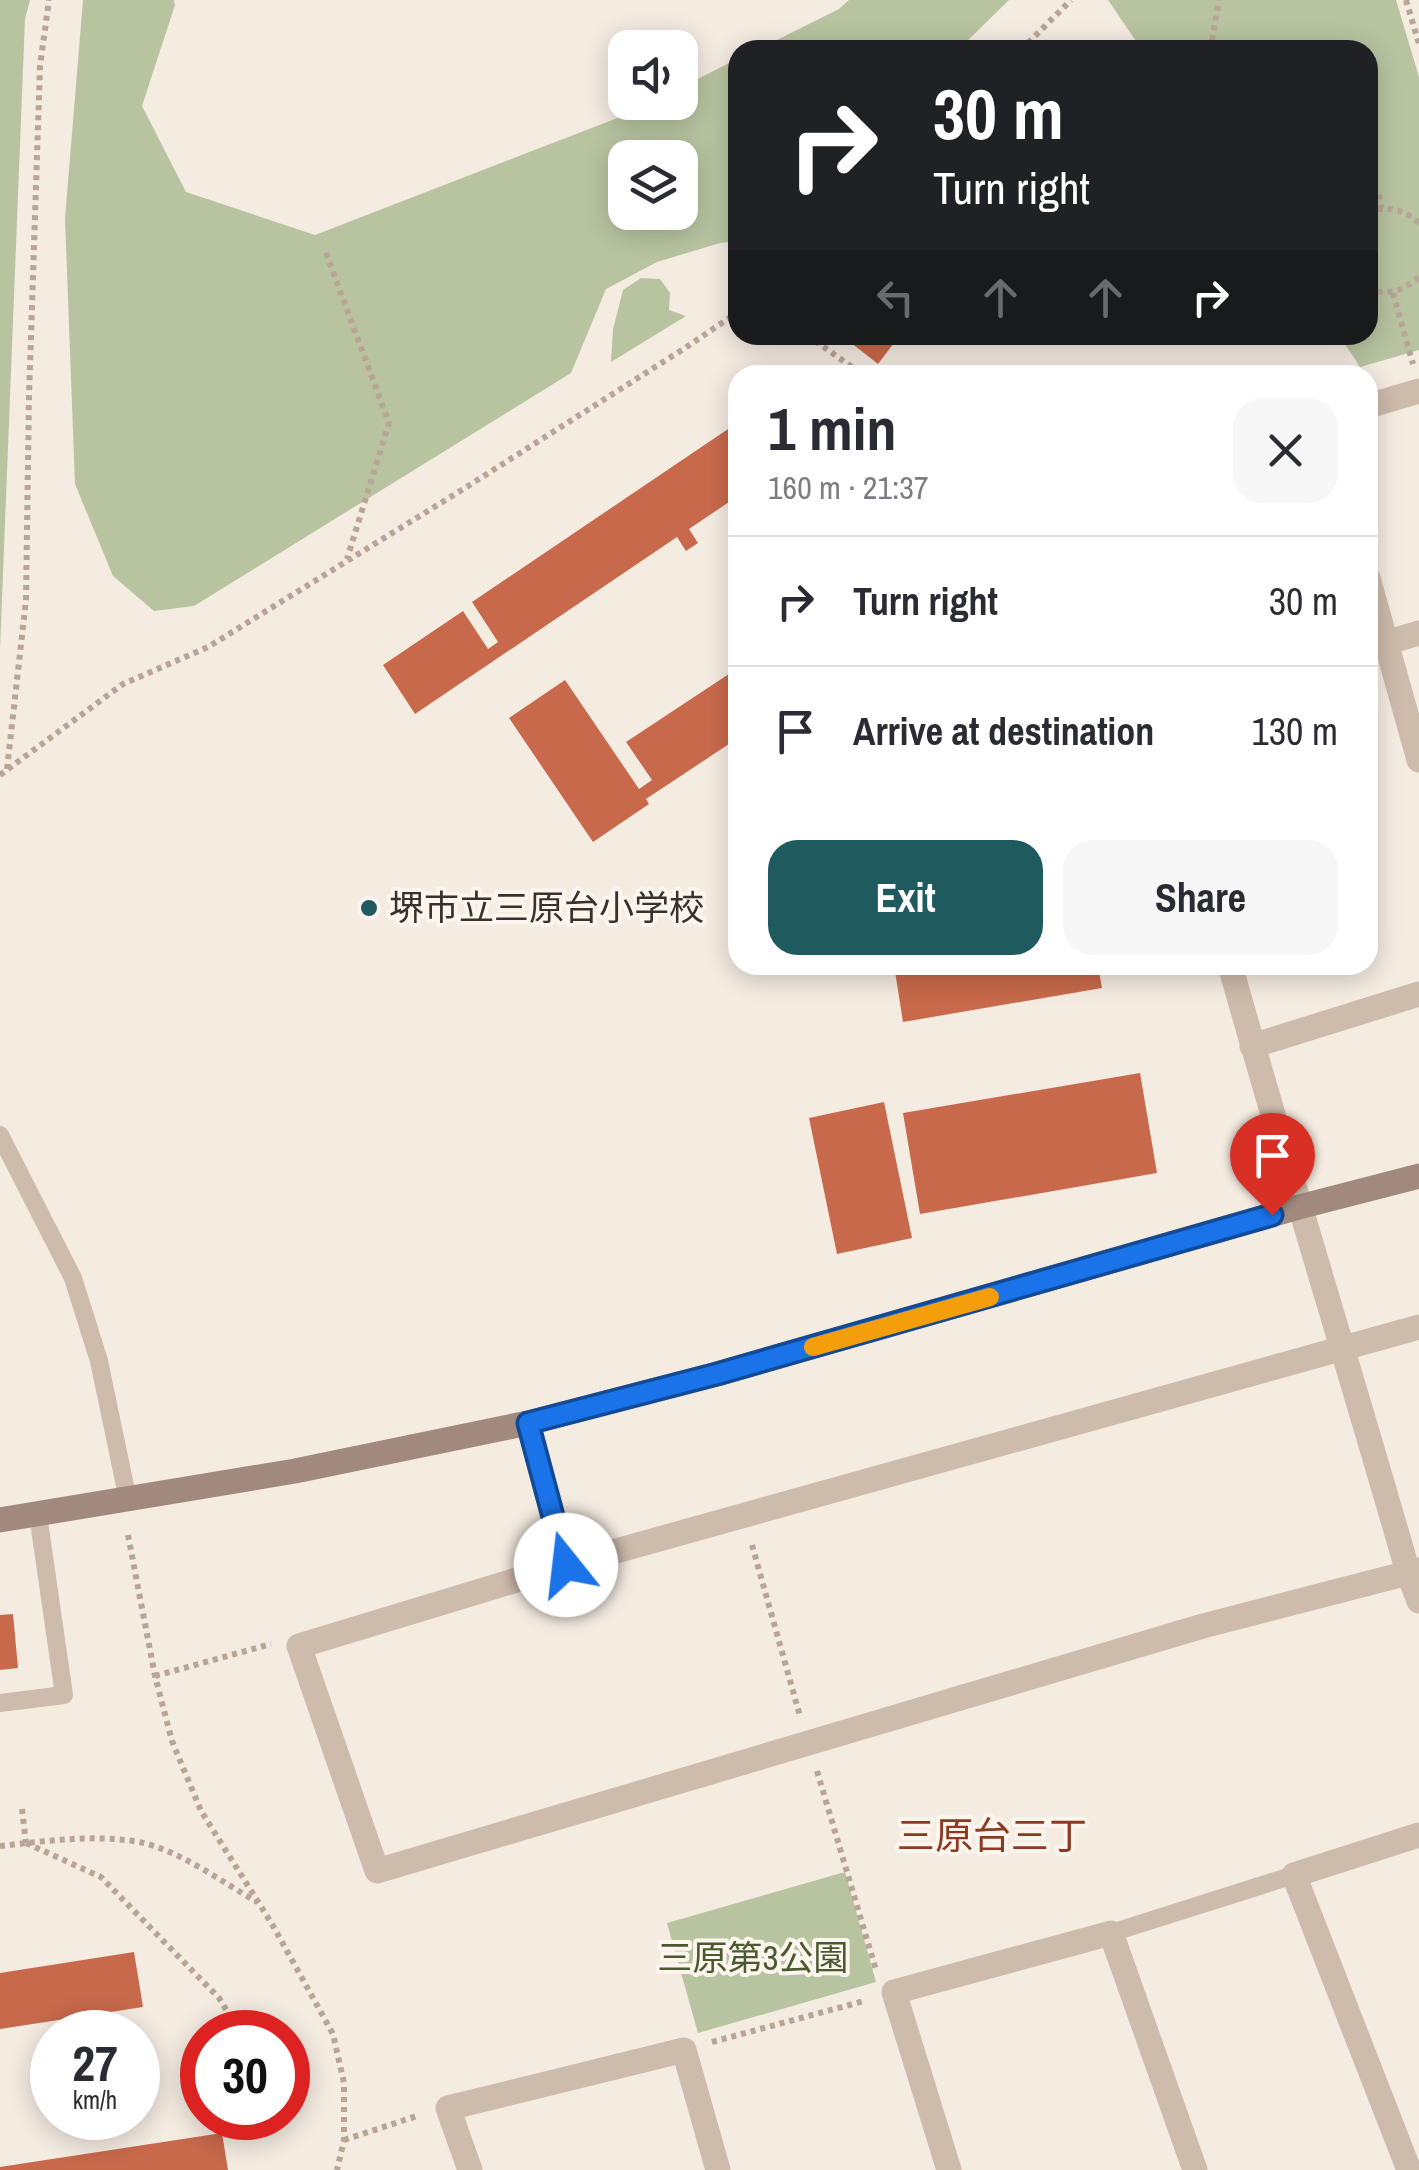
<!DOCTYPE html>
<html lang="en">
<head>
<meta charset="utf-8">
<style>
	body { margin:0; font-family:"Archivo Narrow","Noto Sans JP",sans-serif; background:#f7f7f7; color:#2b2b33; height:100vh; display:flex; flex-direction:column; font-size:38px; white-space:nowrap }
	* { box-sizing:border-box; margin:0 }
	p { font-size:32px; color:#7c7c81 }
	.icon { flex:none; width:55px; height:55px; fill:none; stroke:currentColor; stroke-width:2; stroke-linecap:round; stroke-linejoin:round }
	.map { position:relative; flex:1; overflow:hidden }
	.details { position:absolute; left:728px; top:365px; width:650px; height:610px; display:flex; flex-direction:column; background:#fff; border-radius:30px; box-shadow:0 5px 25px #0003 }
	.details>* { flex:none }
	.guide { position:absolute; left:728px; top:40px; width:650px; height:305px; border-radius:30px; box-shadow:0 5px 25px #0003; background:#202124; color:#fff; overflow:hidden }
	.tools { position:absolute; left:608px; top:30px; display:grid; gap:20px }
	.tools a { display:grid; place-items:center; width:90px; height:90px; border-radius:20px; background:#fff; box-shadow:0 5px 25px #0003; font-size:50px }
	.speed { position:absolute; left:30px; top:2010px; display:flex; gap:20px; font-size:50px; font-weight:700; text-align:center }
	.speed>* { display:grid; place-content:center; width:130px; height:130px; border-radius:50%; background:#fff; box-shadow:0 5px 25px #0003; line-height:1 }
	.speed small { font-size:25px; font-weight:400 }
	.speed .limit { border:15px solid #d22; background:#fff; color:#111 }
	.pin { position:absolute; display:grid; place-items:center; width:85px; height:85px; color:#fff; margin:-102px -42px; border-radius:50% 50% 50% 0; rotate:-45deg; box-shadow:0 0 10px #0007 }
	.pin .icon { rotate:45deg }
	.me { position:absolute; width:110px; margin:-55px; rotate:344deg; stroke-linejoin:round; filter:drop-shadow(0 0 8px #0008) }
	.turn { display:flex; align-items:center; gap:35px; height:210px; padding:0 40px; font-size:45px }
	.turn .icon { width:130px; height:130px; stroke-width:2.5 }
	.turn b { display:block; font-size:70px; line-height:85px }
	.lanes { display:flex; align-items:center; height:95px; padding:0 40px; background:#0003; justify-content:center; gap:50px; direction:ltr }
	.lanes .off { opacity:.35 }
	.round { display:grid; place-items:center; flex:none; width:105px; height:105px; border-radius:30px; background:#f7f7f7 }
	.head { display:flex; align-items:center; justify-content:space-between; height:170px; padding:0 40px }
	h1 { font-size:60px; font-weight:700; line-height:75px }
	.cta { display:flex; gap:20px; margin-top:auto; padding:20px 40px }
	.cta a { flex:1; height:115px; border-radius:30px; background:#1f5a5e; color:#fff; font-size:40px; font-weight:700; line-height:115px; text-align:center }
	.cta a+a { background:#f7f7f7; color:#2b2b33 }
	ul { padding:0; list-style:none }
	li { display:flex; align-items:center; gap:30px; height:130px; padding:0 40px; border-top:2px solid #e1e1e2 }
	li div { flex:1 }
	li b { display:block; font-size:38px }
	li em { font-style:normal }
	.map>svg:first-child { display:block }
</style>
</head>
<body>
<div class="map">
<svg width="1419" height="2170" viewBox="0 0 1419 2170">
	<rect width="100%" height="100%" fill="#f4ebe1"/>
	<!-- green -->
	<g fill="#b8c4a0" fill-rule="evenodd">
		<polygon points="0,0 30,0 25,19 0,649"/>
		<path d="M83,0h91l1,5 -33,101 44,86 129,43 305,-118 30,-14 30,-1v-14l57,-29v182l-17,2 -63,19 -51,27 -35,84 -377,233 -40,5 -41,-35 -38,-92 -10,-266zM625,158h55v54h-55z"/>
		<polygon points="849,0 1009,0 958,50 757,50 839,9"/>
		<polygon points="1108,0 1396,0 1419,77 1419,350 1360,367 1339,335 1368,335 1368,50 1142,50"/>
		<polygon points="641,278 660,279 670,293 669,310 686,316 611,362 613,329 623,290"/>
		<polygon points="845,1872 876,1982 698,2033 667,1923"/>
	</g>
	<!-- building -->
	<g fill="#c8694b">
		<polygon points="841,335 900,335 878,364"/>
		<polygon points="734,425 738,431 738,496 689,529 698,543 686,551 677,537 415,714 383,665 463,611 488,649 498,642 472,602"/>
		<polygon points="738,668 738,738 646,799 649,804 593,842 509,718 565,680 639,789 652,780 626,742"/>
		<polygon points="894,965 1098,965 1102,988 903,1022"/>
		<polygon points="1140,1073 1157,1173 920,1214 903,1113"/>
		<polygon points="884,1102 912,1238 837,1254 809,1118"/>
		<polygon points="13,1614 18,1668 0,1670 0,1615"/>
		<polygon points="134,1952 143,2007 0,2029 0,1973"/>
		<polygon points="222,2133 228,2170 0,2170 0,2167"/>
	</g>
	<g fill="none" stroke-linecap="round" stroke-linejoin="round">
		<!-- path -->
		<g stroke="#b9a596" stroke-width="6" stroke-dasharray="5 5" stroke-linecap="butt">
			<polyline points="1406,0 1419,44"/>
			<polyline points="1021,50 1071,0"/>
			<polyline points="1210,50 1219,0"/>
			<polyline points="1368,178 1379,194 1381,208"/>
			<path d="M1368,212c20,-7 35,-3 51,11"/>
			<polyline points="326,253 389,423 347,559"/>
			<path d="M1368,289c20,7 35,2 51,-12"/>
			<polyline points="1393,293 1413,364"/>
			<polyline points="807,335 863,375"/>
			<polyline points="7,769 26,600 29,396 40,66 49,0"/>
			<polyline points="0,775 123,684 208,647 465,488 685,348 738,312"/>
			<polyline points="128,1535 155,1676 172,1741 201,1811 272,1924 333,2034 344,2083 344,2140 337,2170"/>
			<polyline points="752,1545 800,1716"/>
			<polyline points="155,1676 271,1644"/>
			<polyline points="817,1771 876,1970"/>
			<polyline points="22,1809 26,1843"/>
			<polyline points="26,1843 101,1877 219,1998 240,2032"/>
			<path d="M0,1846c46,-5 94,-12 139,-4 40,8 83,40 118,60"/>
			<polyline points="712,2042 864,2001"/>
			<polyline points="344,2140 417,2116"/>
		</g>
		<!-- lane -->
		<g stroke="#cdbbac" stroke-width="18">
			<polyline points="0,1135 73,1278 99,1361 128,1500"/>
			<polyline points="0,1703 64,1695 38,1515"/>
			<polyline points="1111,1933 1294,1875"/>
		</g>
		<!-- street -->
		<g stroke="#cdbbac" stroke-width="25">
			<polyline points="1368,406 1419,391"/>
			<polyline points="1368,578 1419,760"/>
			<polyline points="1385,643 1419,633"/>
			<path d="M1230,965c57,203 120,405 178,607l11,29"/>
			<polyline points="1252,1046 1419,994"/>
			<polyline points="1419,1327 566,1565 299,1646 377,1871 1203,1626 1419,1570"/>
			<polyline points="528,1423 566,1565"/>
			<polyline points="470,2170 448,2108 684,2050 718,2170"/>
			<polyline points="949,2170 894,1992 1111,1933 1195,2170"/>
			<polyline points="1409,2170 1294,1875 1419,1835"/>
		</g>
		<!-- secondary -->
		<polyline stroke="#a18a7d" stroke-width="25" points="0,1520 295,1471 528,1423 717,1374 1299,1207 1419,1176"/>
	</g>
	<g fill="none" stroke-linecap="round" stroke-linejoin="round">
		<defs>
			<polyline id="route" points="566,1565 528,1423 717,1374 1272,1215"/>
		</defs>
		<!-- route casing -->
		<use href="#route" stroke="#114b97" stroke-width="25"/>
		<!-- route -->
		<use href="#route" stroke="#1a73e8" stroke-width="18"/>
		<!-- slow -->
		<polyline stroke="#f59e0b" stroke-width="18" points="813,1347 990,1297"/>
	</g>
	<!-- markers -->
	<circle fill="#1f5a5e" stroke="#fbf5ee" stroke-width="4" cx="369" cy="908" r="10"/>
	<g text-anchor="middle" stroke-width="8" stroke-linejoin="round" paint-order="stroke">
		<!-- poi labels -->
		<g font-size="35" fill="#3b302b" stroke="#fbf5ee" text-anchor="start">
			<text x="389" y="920">堺市立三原台小学校</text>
		</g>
		<!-- park labels -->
		<g font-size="35" fill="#4a5a2e" stroke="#fbf5ee">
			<text x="753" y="1970">三原第3公園</text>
		</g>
		<!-- neighbourhood labels -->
		<g font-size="38" fill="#8c3b22" stroke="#fbf5ee">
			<text x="992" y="1849">三原台三丁</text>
		</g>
	</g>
</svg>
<div class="tools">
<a><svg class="icon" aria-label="sound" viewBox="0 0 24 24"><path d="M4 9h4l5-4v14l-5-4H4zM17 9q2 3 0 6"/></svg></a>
<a><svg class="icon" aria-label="layers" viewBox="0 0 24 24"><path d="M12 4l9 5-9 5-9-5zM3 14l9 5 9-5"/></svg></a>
</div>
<div class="speed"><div>27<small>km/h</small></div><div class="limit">30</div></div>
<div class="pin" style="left:1272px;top:1215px;background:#d93025"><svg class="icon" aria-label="arrive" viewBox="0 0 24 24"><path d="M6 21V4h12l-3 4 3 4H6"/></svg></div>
<svg class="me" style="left:566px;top:1565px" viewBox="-20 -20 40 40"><circle r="19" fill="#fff"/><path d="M0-13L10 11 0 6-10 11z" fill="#1a73e8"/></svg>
<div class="guide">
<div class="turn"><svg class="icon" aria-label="right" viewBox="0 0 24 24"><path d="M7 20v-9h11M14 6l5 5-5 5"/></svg><div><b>30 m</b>Turn right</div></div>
<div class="lanes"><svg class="icon off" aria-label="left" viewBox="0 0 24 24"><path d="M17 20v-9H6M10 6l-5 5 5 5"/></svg><svg class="icon off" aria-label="ahead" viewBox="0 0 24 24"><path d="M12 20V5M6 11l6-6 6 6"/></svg><svg class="icon off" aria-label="ahead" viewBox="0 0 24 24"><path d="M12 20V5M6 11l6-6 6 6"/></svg><svg class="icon" aria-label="right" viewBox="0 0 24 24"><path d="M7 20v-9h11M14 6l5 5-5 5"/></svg></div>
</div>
<section class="details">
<div class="head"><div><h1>1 min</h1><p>160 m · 21:37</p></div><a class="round"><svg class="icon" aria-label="close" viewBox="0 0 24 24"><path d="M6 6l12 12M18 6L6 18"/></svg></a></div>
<ul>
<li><svg class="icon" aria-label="right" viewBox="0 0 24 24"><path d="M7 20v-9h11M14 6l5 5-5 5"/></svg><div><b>Turn right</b></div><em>30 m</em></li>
<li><svg class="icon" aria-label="arrive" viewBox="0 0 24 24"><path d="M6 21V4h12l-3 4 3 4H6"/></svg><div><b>Arrive at destination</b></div><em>130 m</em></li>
</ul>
<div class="cta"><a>Exit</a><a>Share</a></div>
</section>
</div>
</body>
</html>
